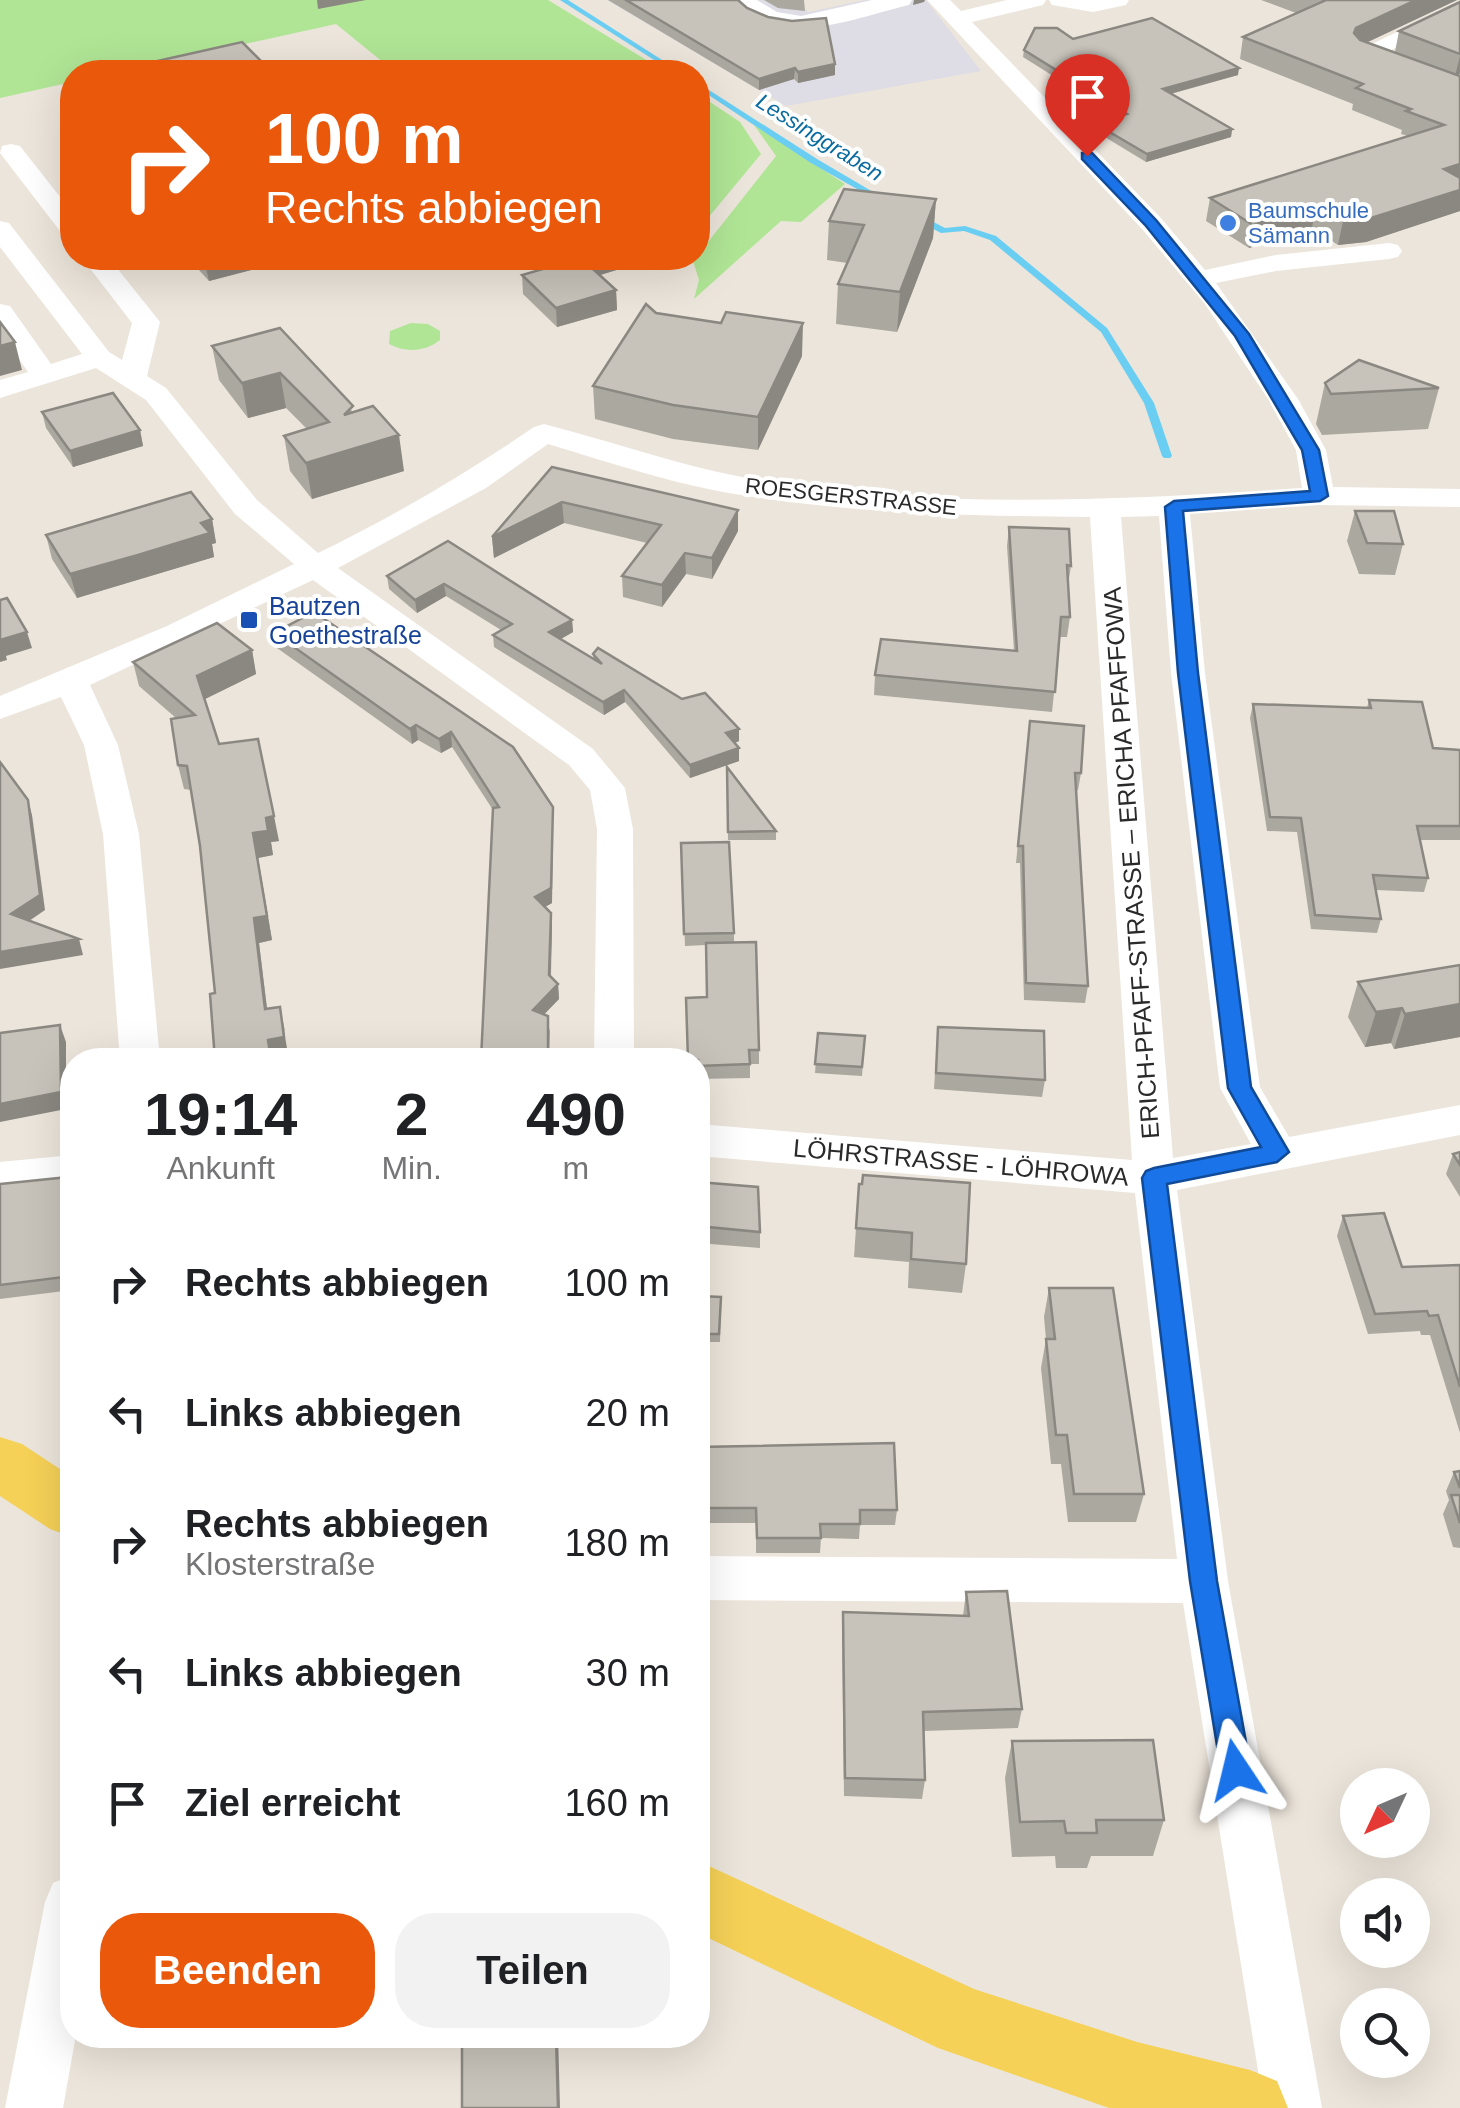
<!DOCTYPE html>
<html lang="de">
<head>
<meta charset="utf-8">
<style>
	body { margin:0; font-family:Arial,sans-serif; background:#f2f2f2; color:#202124; height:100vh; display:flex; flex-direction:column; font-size:38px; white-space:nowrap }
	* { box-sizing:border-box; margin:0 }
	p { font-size:32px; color:#757577 }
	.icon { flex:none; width:55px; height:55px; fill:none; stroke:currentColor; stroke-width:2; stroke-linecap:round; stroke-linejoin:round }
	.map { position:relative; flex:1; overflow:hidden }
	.side { position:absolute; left:60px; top:1048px; width:650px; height:1000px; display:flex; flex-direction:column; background:#fff; border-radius:40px; box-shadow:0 10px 40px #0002 }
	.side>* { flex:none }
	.hud { position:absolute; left:60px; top:60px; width:650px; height:210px; border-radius:40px; box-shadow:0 10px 40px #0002; background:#ea580c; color:#fff; overflow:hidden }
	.needle { width:65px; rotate:226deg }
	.fabs { position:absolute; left:1340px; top:1768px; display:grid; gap:20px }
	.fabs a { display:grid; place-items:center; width:90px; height:90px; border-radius:50%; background:#fff; box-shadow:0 10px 40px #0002; font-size:50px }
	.pin { position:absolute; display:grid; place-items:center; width:85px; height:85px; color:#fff; margin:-102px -42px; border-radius:50% 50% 50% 0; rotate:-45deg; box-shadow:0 0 10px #0007 }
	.pin .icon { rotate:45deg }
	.me { position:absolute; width:110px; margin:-55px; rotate:350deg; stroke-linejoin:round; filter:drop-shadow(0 0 8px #0008) }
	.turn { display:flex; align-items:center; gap:35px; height:210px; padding:0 40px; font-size:45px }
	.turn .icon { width:130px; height:130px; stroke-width:2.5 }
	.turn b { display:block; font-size:70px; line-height:85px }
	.eta { display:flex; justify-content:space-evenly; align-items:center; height:170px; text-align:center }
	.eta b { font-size:60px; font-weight:800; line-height:70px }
	.action { display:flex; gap:20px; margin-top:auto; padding:20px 40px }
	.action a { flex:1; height:115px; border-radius:40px; background:#ea580c; color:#fff; font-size:40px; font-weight:800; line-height:115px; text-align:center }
	.action a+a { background:#f2f2f2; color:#202124 }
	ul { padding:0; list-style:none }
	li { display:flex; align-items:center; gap:30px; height:130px; padding:0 40px }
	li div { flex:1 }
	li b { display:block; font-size:38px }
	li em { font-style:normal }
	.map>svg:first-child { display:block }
</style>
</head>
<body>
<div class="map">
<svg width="1460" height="2108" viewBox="0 0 1460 2108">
	<rect width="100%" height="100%" fill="#ece5db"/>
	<!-- industrial -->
	<polygon fill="#dedce4" points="607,0 790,0 809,12 865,0 926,0 981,71 786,106"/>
	<!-- green -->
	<g fill="#b0e595">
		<polygon points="0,0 548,0 648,61 605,72 395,72 336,24 116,72 72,72 72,82 0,98"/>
		<polygon points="698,94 740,122 761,154 698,230"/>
		<polygon points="754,125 845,184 801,222 781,221 694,299 699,280 693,261 776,156"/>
		<path d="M411,323l17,1 12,7v9c-15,12 -34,13 -51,4l1,-13z"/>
	</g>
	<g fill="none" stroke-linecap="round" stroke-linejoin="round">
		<!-- stream -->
		<g fill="#6acef3" fill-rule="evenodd">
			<polygon points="560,0 568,0 681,72 673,72"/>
			<polygon points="698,83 817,159 885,199 878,201 811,163 698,88"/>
			<polygon points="918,217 924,217 945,228 965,226 996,236 1107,328 1154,403 1172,456 1170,458 1164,458 1162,456 1144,403 1101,332 990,240 964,231 941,233 918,221"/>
		</g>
		<!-- minor -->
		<g fill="#fff" fill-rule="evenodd">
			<path d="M731,0h26l20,12 24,4 71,-16h40l-3,5c-55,13 -134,47 -178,-5z"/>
			<path d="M927,0h23l11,11 46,-11h39l-3,5 -71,17 188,195 45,53 71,-15 113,-12 9,2 4,6 -4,6 -9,2 -113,12 -60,12 82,116 28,51 7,37 127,2v18l-141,-2 -129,9 15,159 55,414 29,50 171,-32v30l-283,55 51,391 94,527h-58l-81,-505 -485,-3v-44l479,3 -42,-366 -437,-37v-32l434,36 -42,-643c-115,-1 -229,-3 -343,-21 -68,-10 -133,-32 -199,-52l-62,44 -148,80 255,181 32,39 8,41 1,231h-40l3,-231 -7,-39 -21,-25 -256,-185 -223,105 28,60 21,89 21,226h-40l-17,-226 -19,-89 -23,-48 -61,22v-23l167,-70 127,-62 -59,-50 -89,-114 -50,-32 -96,30v-18l28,-8 -28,-40v-28l10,2 41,58 31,-10 -82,-107v-26l9,2 100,129 13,8 10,-37 -50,-65h27l51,64 -13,54 19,12 91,112 61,53c76,-37 146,-78 216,-126l10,-3c67,17 130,40 198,53 184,34 375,23 560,11l-6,-38 -28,-51 -63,-95 -63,-75zM1159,516l12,157 49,415 31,56 -78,14 -52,-641z"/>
			<polygon points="1049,0 1129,0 1126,5 1093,12 1052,5"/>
			<polygon points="1460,2 1460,17 1385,53 1460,82 1460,97 1357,58 1353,53"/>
			<polygon points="11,144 20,146 72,212 72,237 63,235 0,153 2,146"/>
			<polygon points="72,1155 72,1187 0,1194 0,1162"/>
			<polygon points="72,1875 72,2035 76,2035 63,2108 5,2108 45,1902 53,1883"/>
		</g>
		<!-- major -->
		<g fill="#f5d157" fill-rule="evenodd">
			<polygon points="0,1437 22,1444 72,1477 72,1537 50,1529 0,1496"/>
			<polygon points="698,1861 974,1989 1137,2042 1250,2070 1277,2081 1288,2108 1109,2108 938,2048 698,1933"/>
		</g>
	</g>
	<!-- wall -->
	<g fill="#aba8a0">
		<polygon points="608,0 738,0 747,8 835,64 835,75 798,83 794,79 759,90"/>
		<polygon points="764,0 804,0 805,11 778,8"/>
		<polygon points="1261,0 1457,0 1367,42 1395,52 1399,31 1460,2 1460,74 1457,75 1460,211 1366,242 1338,245 1312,228 1249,248 1206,221 1210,198 1408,136 1401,134 1402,130 1352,110 1353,104 1240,59 1243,37 1296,13"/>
		<polygon points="1073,39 1238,75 1171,94 1232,129 1231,137 1146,162 1095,131 1096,124 1118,117 1023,57 1024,50"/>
		<polygon points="936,199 933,238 897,332 836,324 838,284 847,263 827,260 829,221"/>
		<polygon points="188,258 297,258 209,281"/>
		<polygon points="542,258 656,258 599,275 616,290 617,310 557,327 523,294 522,275 552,266"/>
		<polygon points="656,313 802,356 758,450 673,439 595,419 593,386"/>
		<polygon points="280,328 404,471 312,499 290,471 284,436 307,429 286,408 248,418 219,380 212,346"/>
		<polygon points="1325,383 1439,388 1428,429 1322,435 1316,424"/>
		<polygon points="42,412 140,430 143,446 73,467 46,428"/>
		<polygon points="552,467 738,531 712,579 686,574 662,607 623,597 622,576 647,543 564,523 494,558 492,537"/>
		<polygon points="1355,511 1403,544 1395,575 1359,574 1347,541"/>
		<polygon points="212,519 216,543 212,544 214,557 77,598 52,559 46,535"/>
		<polygon points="1009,527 1071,566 1068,585 1070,617 1067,637 1060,637 1052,712 874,695 875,675 1014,651 1007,546"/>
		<polygon points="448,541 572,620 573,632 561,639 593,659 593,654 739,741 735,743 739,748 739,761 690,778 625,702 604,715 494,647 493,635 501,630 446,596 417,613 389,589 387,576"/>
		<polygon points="314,612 553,807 552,903 545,907 551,913 552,928 551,977 558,984 559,999 544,1014 550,1031 549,1060 493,810 452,747 441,753 418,740 412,744 277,648 274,633"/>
		<polygon points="252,650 256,674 205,699 219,744 279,841 271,842 273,855 258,858 272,940 259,943 267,1009 280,1007 285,1031 215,993 200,846 191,790 184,789 178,765 176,718 139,686 133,662"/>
		<polygon points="1369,700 1433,748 1460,750 1460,840 1420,840 1428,878 1424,892 1376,890 1381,919 1377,933 1311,929 1297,832 1267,831 1250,718 1253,704 1367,708"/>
		<polygon points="1030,721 1081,773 1078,790 1076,790 1088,986 1085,1003 1024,1000 1020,863 1016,863"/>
		<polygon points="727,767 776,831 776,840 728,840"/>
		<polygon points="681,843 734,933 734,942 759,1050 759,1064 750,1064 750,1078 698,1079 698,1060 707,997 706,945 685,946"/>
		<polygon points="1460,965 1460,1037 1394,1049 1391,1043 1365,1047 1348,1017 1358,982"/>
		<polygon points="938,1027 1045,1080 1042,1097 934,1089"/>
		<polygon points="818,1033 865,1036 862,1076 815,1073"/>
		<polygon points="1460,1152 1460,1197 1446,1174 1453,1154"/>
		<polygon points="72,1173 72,1290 0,1299 0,1184 68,1177"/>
		<polygon points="698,1182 760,1232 760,1248 698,1243"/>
		<polygon points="859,1184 966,1264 962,1293 908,1288 909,1262 854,1257"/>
		<polygon points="1343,1216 1402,1267 1460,1265 1460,1433 1430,1335 1421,1335 1420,1331 1368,1334 1337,1236"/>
		<polygon points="1049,1288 1144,1494 1136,1522 1068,1522 1061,1464 1051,1464 1041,1368 1046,1339 1044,1317"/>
		<polygon points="698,1296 721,1297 720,1342 698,1342"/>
		<polygon points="698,1447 897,1510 895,1525 860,1525 859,1539 821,1538 820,1553 756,1553 756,1523 698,1523"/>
		<polygon points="1460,1471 1460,1548 1453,1547 1443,1514 1449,1500 1446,1491 1454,1472"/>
		<polygon points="966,1592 1022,1709 1018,1728 923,1731 925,1780 922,1799 844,1796 842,1632 843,1612 963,1616"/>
		<polygon points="1012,1741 1164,1820 1153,1856 1091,1856 1087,1868 1056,1868 1055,1856 1012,1857 1005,1778"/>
	</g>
	<!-- shaded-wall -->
	<g fill="#8b8882">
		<polygon points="317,0 366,0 318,9"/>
		<polygon points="914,0 925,0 924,2 913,5"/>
		<polygon points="1416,0 1457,0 1351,50 1356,28"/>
		<polygon points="1460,56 1460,74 1455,76"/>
		<polygon points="835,64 835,75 798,83 798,72"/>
		<polygon points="795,68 794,79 759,90 759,79"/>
		<polygon points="1239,68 1238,75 1162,96 1163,89"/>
		<polygon points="1232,129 1231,137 1146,162 1147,154"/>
		<polygon points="1460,164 1460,185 1444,169"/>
		<polygon points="1460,190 1460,211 1366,242 1338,245 1343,221"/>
		<polygon points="936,199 933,238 897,332 900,292"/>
		<polygon points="1316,205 1312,228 1249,248 1253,225"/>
		<polygon points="210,258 297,258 209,281 204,259"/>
		<polygon points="593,258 656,258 584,280 583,260"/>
		<polygon points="616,290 617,310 557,327 556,308"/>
		<polygon points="803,323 802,356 758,450 758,417"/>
		<polygon points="15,342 22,370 0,376 0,346"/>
		<polygon points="280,373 286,408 248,418 242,383"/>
		<polygon points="140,430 143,446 73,467 70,451"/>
		<polygon points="399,435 404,471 312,499 306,463"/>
		<polygon points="562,502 564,523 494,558 492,537"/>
		<polygon points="738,510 738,531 712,579 712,558"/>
		<polygon points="212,519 216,543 212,544 214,557 77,598 70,574"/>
		<polygon points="685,553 686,574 662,607 662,585"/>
		<polygon points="444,584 446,596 417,613 415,600"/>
		<polygon points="572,620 573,632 550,645 549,632"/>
		<polygon points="27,632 32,648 6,656 7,660 0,662 0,640"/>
		<polygon points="252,650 256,674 203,700 197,676"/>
		<polygon points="624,690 625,702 604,715 603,702"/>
		<polygon points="416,725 418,740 412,744 410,729"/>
		<polygon points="739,729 739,741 727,746 726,733"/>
		<polygon points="451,732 452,747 441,753 439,739"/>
		<polygon points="739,748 739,761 690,778 690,765"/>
		<polygon points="28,800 32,815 45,910 16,930 11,914"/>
		<polygon points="553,807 552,903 536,912 535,897"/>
		<polygon points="274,816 279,841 271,842 273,855 258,858 272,940 259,943 270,1033 265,1009 254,918 253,833 266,818"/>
		<polygon points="551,913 552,928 550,990 549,975"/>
		<polygon points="79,939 83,955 0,969 0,952"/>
		<polygon points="558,984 559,999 534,1025 533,1010"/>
		<polygon points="1460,1004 1460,1037 1394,1049 1405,1014"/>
		<polygon points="280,1007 289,1060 271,1060 268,1040"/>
		<polygon points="1402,1008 1391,1043 1365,1047 1376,1012"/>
		<polygon points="60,1025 66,1042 66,1109 0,1122 0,1104"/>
		<polygon points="556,2035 558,2035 560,2108 558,2108"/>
	</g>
	<!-- building -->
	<g fill="#c7c3ba" stroke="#8b8882" stroke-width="2.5">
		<polygon points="626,0 738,0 747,8 768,17 792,21 826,18 835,64 798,72 795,68 759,79"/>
		<polygon points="1322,0 1416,0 1356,28 1354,33 1360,40 1460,76 1460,164 1444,169 1460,178 1460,190 1371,218 1343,221 1316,205 1253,225 1210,198 1444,125 1406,111 1411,109 1356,88 1363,84 1243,37 1324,1"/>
		<polygon points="1460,2 1460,54 1399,31"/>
		<polygon points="1152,18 1239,68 1163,89 1232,129 1147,154 1096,124 1127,114 1024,50 1035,28 1057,28 1073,39"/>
		<polygon points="242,42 272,72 163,72 153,62"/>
		<polygon points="844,189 936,199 900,292 838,284 864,225 829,221"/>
		<polygon points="562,258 593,258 583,260 616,290 556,308 522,275 567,262"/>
		<polygon points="646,304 656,313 721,323 726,312 803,323 758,417 673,405 593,386"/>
		<polygon points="0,322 15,342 0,346"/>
		<polygon points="280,328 353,406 344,415 373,406 399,435 306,463 284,436 329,422 280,373 242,383 212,346"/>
		<polygon points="1359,360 1439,388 1331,394 1325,383"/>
		<polygon points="113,393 140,430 70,451 42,412"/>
		<polygon points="552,467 738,510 712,558 685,553 662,585 622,576 661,525 562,502 492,537"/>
		<polygon points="191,492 212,519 201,523 210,533 138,555 70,574 46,535"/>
		<polygon points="1355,511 1394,511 1403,544 1367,543"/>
		<polygon points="1009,527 1069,529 1071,566 1067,565 1070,617 1061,617 1055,692 875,675 881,639 1017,651"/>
		<polygon points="448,541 572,620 549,632 602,664 593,654 598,648 682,699 705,693 739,729 726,733 739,748 690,765 624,690 603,702 493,635 512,624 444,584 415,600 387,576"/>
		<polygon points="7,598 27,632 0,640 2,643 0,644 0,600"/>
		<polygon points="314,612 513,747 553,807 551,888 535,897 551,913 549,975 558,984 533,1010 548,1016 548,1060 481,1060 493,808 499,807 451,732 439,739 416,725 410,729 274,633"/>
		<polygon points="217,623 252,650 197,676 219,744 258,739 274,816 266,818 268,831 253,833 267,916 254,918 265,1009 280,1007 284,1037 268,1040 271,1060 215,1060 210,994 215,993 200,846 187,766 178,765 171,719 195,715 133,662"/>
		<polygon points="1369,700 1422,702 1433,748 1460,750 1460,826 1417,826 1428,878 1373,875 1381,919 1315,915 1301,818 1270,817 1253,704 1371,708"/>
		<polygon points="1030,721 1084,726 1081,773 1075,773 1088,986 1026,983 1023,846 1018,846"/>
		<polygon points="0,762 28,800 40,895 11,914 79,939 0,952"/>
		<polygon points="727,767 776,831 728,832"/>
		<polygon points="729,842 734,933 684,934 681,843"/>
		<polygon points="756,942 759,1050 749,1050 750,1064 698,1066 698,1060 688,1060 686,998 707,997 706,943"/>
		<polygon points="1460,965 1460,1004 1405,1014 1402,1008 1376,1012 1358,982"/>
		<polygon points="60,1025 61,1092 0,1104 0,1033"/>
		<polygon points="938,1027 1044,1031 1045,1080 936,1073"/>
		<polygon points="818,1033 865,1036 862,1067 815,1064"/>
		<polygon points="1460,1152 1460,1165 1453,1154"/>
		<polygon points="71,1173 72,1173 72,1276 0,1285 0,1184 68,1177"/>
		<polygon points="863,1175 970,1183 966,1264 911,1259 912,1233 856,1228 859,1184 862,1184"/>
		<polygon points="698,1182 758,1187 760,1232 698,1226"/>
		<polygon points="1384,1213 1402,1267 1460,1265 1460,1387 1438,1315 1429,1316 1427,1311 1375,1314 1343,1216"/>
		<polygon points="1049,1288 1113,1288 1144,1494 1074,1494 1067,1435 1056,1435 1046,1339 1055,1339"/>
		<polygon points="698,1296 721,1297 719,1334 698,1334"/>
		<polygon points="894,1443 897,1510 860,1510 860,1524 820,1524 821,1538 757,1538 756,1508 698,1508 698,1447"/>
		<polygon points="1460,1471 1460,1488 1454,1472"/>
		<polygon points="1451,1495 1460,1495 1460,1523"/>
		<polygon points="1007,1591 1022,1709 923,1712 925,1780 845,1778 843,1612 969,1616 966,1592"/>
		<polygon points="1153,1740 1164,1820 1096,1820 1097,1833 1066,1833 1064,1821 1020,1822 1012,1741"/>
		<polygon points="462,2035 556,2035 558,2108 462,2108"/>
	</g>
	<!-- route -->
	<polygon fill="#1a73e8" stroke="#114b97" stroke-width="2.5" points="1082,153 1092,153 1156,220 1249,334 1319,450 1328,496 1320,501 1183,511 1198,673 1251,1087 1289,1152 1277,1162 1167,1184 1217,1581 1251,1770 1246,1779 1236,1784 1225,1779 1221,1770 1190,1581 1142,1178 1146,1171 1154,1168 1261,1147 1228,1088 1178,673 1165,507 1174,501 1310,491 1302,450 1235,336 1146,226 1082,159"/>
	<!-- markers -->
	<circle fill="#3f7fe0" stroke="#fff" stroke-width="4" cx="1228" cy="223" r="10"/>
	<rect fill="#1a4fb4" stroke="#fff" stroke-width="4" x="239" y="610" width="20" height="20" rx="5"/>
	<g text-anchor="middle" stroke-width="8" stroke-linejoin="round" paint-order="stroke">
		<!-- far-water labels -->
		<g font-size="22" font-style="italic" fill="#096b9f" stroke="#fff">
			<text transform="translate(820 137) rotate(32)" y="8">Lessinggraben</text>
		</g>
		<!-- far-shop labels -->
		<g font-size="22" fill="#366cbe" stroke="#fff" text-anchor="start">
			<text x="1248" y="218">Baumschule<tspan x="1248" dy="25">Sämann</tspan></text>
		</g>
		<!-- far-street labels -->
		<g font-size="22" fill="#2a2a2a" stroke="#fff">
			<text transform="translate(851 496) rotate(6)" y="8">ROESGERSTRASSE</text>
		</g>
		<!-- transit labels -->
		<g font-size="25" fill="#164399" stroke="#fff" text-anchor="start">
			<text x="269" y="615">Bautzen<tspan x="269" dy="29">Goethestraße</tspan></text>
		</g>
		<!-- street labels -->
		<g font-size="25" fill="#2a2a2a" stroke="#fff">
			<text transform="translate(1131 863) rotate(-94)" y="9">ERICH-PFAFF-STRASSE – ERICHA PFAFFOWA</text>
			<text transform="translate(961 1162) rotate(5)" y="9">LÖHRSTRASSE - LÖHROWA</text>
		</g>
	</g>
</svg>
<div class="fabs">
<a><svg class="needle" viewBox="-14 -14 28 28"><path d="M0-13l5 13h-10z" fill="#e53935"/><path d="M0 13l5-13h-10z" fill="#757577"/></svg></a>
<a><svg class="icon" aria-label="sound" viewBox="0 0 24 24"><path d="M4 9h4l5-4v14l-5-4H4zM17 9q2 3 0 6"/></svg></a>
<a><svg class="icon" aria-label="search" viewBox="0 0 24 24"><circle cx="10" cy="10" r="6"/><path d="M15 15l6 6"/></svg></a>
</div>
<div class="pin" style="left:1087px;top:156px;background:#d93025"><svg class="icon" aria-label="arrive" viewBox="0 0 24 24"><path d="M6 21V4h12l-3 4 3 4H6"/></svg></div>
<svg class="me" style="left:1236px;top:1770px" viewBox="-20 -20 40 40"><path d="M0-17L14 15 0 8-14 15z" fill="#1a73e8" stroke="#fff" stroke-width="4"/></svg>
<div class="hud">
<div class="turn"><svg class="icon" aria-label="right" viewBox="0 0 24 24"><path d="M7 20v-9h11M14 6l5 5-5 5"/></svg><div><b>100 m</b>Rechts abbiegen</div></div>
</div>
<section class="side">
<div class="eta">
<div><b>19:14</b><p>Ankunft</p></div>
<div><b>2</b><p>Min.</p></div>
<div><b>490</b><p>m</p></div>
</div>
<ul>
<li><svg class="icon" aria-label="right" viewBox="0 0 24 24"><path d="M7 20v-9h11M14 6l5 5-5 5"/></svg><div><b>Rechts abbiegen</b></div><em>100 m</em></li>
<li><svg class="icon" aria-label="left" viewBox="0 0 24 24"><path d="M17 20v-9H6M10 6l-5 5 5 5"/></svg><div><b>Links abbiegen</b></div><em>20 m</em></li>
<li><svg class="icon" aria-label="right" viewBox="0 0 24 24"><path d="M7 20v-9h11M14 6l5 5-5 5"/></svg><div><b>Rechts abbiegen</b><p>Klosterstraße</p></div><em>180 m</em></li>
<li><svg class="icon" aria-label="left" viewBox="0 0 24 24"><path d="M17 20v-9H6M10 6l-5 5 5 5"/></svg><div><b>Links abbiegen</b></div><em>30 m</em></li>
<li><svg class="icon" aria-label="arrive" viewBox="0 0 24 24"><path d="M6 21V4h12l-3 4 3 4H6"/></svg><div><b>Ziel erreicht</b></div><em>160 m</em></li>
</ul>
<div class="action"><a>Beenden</a><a>Teilen</a></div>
</section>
</div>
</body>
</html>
